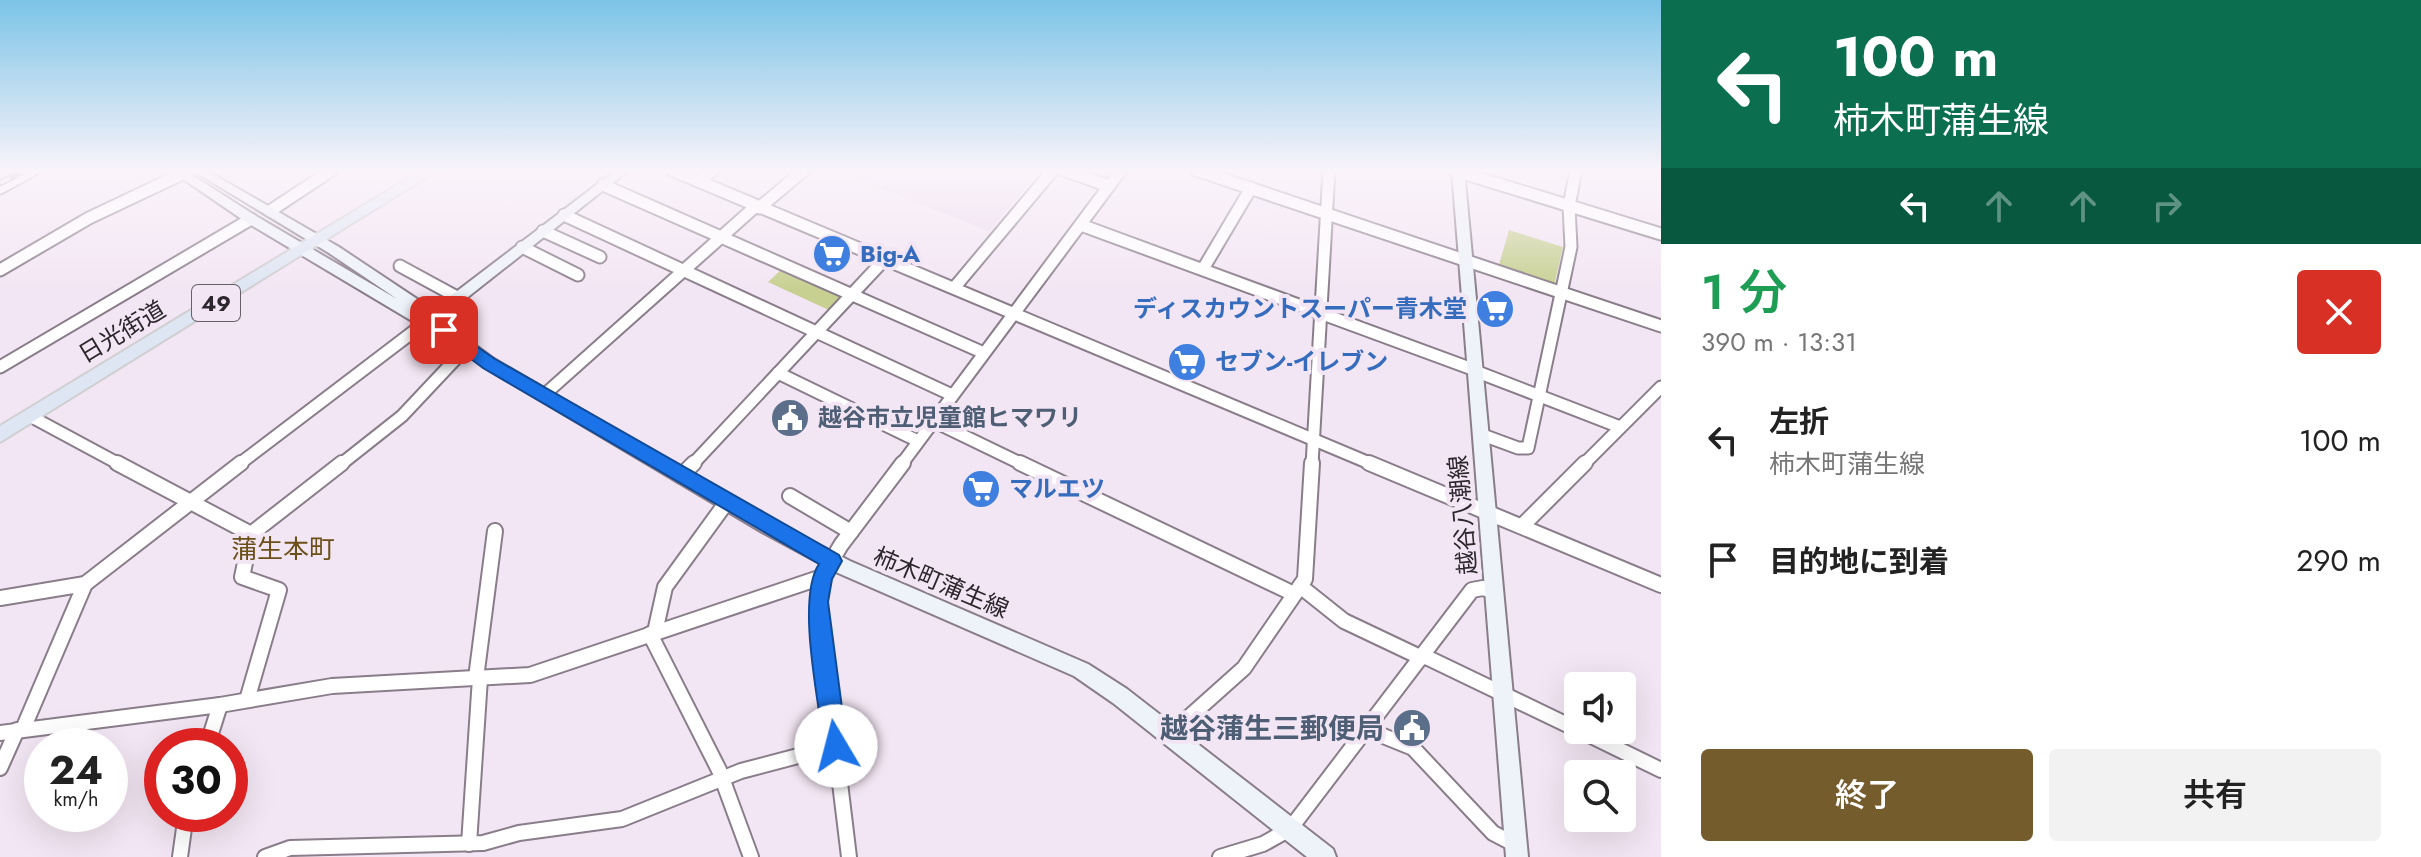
<!DOCTYPE html>
<html lang="ja">
<head>
<meta charset="utf-8">
<style>
	body { margin:0; font-family:Jost,"Noto Sans JP",sans-serif; background:#f2f2f2; color:#222; height:100vh; display:flex; flex-direction:column; font-size:30px; white-space:nowrap }
	* { box-sizing:border-box; margin:0 }
	p { font-size:26px; color:#767676 }
	.icon { flex:none; width:44px; height:44px; fill:none; stroke:currentColor; stroke-width:2; stroke-linecap:round; stroke-linejoin:round }
	.map { position:relative; flex:1; overflow:hidden }
	.drawer { display:flex; flex-direction:column; background:#fff; width:760px }
	.drawer>* { flex:none }
	.banner { background:#0b6e4f; color:#fff; overflow:hidden }
	.controls { position:absolute; left:1564px; top:672px; display:grid; gap:16px }
	.controls a { display:grid; place-items:center; width:72px; height:72px; border-radius:8px; background:#fff; box-shadow:0 8px 32px #0002; font-size:40px }
	.speed { position:absolute; left:24px; top:728px; display:flex; gap:16px; font-size:40px; font-weight:700; text-align:center }
	.speed>* { display:grid; place-content:center; width:104px; height:104px; border-radius:50%; background:#fff; box-shadow:0 8px 32px #0002; line-height:1 }
	.speed small { font-size:20px; font-weight:400 }
	.speed .limit { border:12px solid #d22; background:#fff; color:#111 }
	.pin { position:absolute; display:grid; place-items:center; width:68px; height:68px; color:#fff; margin:-34px; border-radius:16px; box-shadow:0 4px 12px #0006 }
	.me { position:absolute; width:88px; margin:-44px; rotate:352deg; stroke-linejoin:round; filter:drop-shadow(0 0 6px #0008) }
	.turn { display:flex; align-items:center; gap:28px; height:168px; padding:0 40px; font-size:36px }
	.turn .icon { width:104px; height:104px; stroke-width:2.5 }
	.turn b { display:block; font-size:56px; line-height:68px }
	.lanes { display:flex; align-items:center; height:76px; padding:0 40px; background:#0003; justify-content:center; gap:40px; direction:ltr }
	.lanes .off { opacity:.35 }
	.round { display:grid; place-items:center; flex:none; width:84px; height:84px; border-radius:8px; background:#f2f2f2 }
	.headline { display:flex; align-items:center; justify-content:space-between; height:136px; padding:0 40px }
	h1 { font-size:48px; font-weight:600; line-height:60px; color:#1e9e55 }
	.primary-button { display:flex; gap:16px; margin-top:auto; padding:16px 40px }
	.primary-button a { flex:1; height:92px; border-radius:8px; background:#745c2d; color:#fff; font-size:32px; font-weight:600; line-height:92px; text-align:center }
	.primary-button a+a { background:#f2f2f2; color:#222 }
	ul { padding:0; list-style:none }
	li { display:flex; align-items:center; gap:24px; height:120px; padding:0 40px }
	li div { flex:1 }
	li b { display:block; font-size:30px }
	li em { font-style:normal }
	main { display:flex; flex:1; min-height:0 }
	.map>svg:first-child { display:block }
</style>
</head>
<body>
<main>
<div class="map">
<svg width="1661" height="857" viewBox="0 0 1661 857">
	<rect width="100%" height="100%" fill="#f3e6f4"/>
	<!-- built -->
	<polygon fill="#ebd9ed" points="834,170 1041,170 989,231"/>
	<!-- green -->
	<g fill="#c7d091">
		<polygon points="1509,230 1563,247 1554,286 1498,268"/>
		<polygon points="783,268 844,296 831,311 768,282"/>
	</g>
	<g fill="none" stroke-linecap="round" stroke-linejoin="round">
		<defs>
			<g id="street-far1">
				<polyline points="672,170 1374,465"/>
				<polyline points="1063,170 1109,186"/>
				<polyline points="1196,170 1661,326"/>
				<polyline points="1453,170 1661,234"/>
				<polyline points="699,181 713,170"/>
				<polyline points="603,185 984,353"/>
				<polyline points="0,188 33,170"/>
				<polyline points="759,208 804,170"/>
				<polyline points="270,211 332,170"/>
				<polyline points="564,215 952,395"/>
				<polyline points="1081,225 1475,370"/>
				<polyline points="543,231 600,257"/>
				<polyline points="522,247 578,275"/>
				<polyline points="400,266 457,297"/>
				<polyline points="1203,269 1251,188"/>
				<polyline points="0,270 89,218 182,174"/>
				<polyline points="954,288 1053,170"/>
				<polyline points="0,367 251,219"/>
				<polyline points="1475,371 1620,427"/>
				<polyline points="778,373 918,441"/>
				<polyline points="544,395 756,206"/>
				<polyline points="30,416 121,465"/>
				<polyline points="933,421 1024,465"/>
				<polyline points="1480,434 1518,448 1528,448 1571,247 1569,206 1576,170"/>
				<polyline points="238,465 430,319"/>
				<polyline points="340,465 402,416 466,348"/>
				<polyline points="692,465 885,259"/>
				<polyline points="901,465 1121,170"/>
				<polyline points="1312,465 1329,170"/>
				<polyline points="1583,465 1661,387"/>
			</g>
			<g id="street">
				<polyline points="117,463 251,534"/>
				<polyline points="1020,463 1294,594"/>
				<polyline points="1369,463 1661,585"/>
				<polyline points="681,476 694,463"/>
				<polyline points="790,496 851,532"/>
				<polyline points="1522,526 1585,463"/>
				<polyline points="1300,586 1344,621 1422,658"/>
				<polyline points="0,598 85,584"/>
				<polyline points="655,632 665,587 726,503"/>
				<polyline points="650,634 719,770 751,857"/>
				<polyline points="1424,656 1578,730"/>
				<polyline points="476,678 495,531"/>
				<polyline points="247,700 279,590 242,577 251,534 342,463"/>
				<polyline points="23,729 85,584 241,463"/>
				<polyline points="1366,729 1413,748 1493,833 1516,845"/>
				<polyline points="1579,730 1661,770"/>
				<polyline points="0,733 220,705 332,686 530,675 822,577"/>
				<polyline points="1169,735 1244,668 1305,579 1312,463"/>
				<polyline points="207,746 220,705"/>
				<polyline points="0,768 17,730"/>
				<polyline points="469,844 480,678"/>
				<polyline points="180,857 186,814"/>
				<polyline points="265,857 290,848 483,843 519,833 622,819 741,771 836,746"/>
				<polyline points="849,857 818,602 822,577 841,545 903,463"/>
				<polyline points="1220,857 1263,844 1290,829 1472,590 1483,588 1493,591"/>
			</g>
			<g id="secondary">
				<polygon points="170,170 184,170 256,216 397,299 329,253 192,170 206,170 339,247 423,303 425,306 423,309 418,311 427,314 616,170 629,170 440,319 494,359 774,522 850,561 1088,664 1127,689 1333,849 1336,857 1307,857 1113,703 1074,676 838,573 762,532 484,367 426,323 412,321 246,222"/>
				<polygon points="1452,170 1464,170 1528,857 1506,857"/>
			</g>
			<polygon id="primary" points="422,170 438,170 0,442 0,426"/>
		</defs>
		<!-- street-far1 casing -->
		<use href="#street-far1" stroke="#897d8a" stroke-width="15"/>
		<!-- street casing -->
		<use href="#street" stroke="#897d8a" stroke-width="18"/>
		<!-- secondary casing -->
		<use href="#secondary" stroke="#897d8a" stroke-width="4"/>
		<!-- primary casing -->
		<use href="#primary" stroke="#d0cfd1" stroke-width="4"/>
		<!-- street-far1 -->
		<use href="#street-far1" stroke="#fff" stroke-width="11"/>
		<!-- street -->
		<use href="#street" stroke="#fff" stroke-width="14"/>
		<!-- secondary -->
		<use href="#secondary" fill="#eef3f9" fill-rule="evenodd"/>
		<!-- primary -->
		<use href="#primary" fill="#dee6f3" fill-rule="evenodd"/>
		<defs>
			<polyline id="rail" points="0,183 25,170"/>
		</defs>
		<!-- rail casing -->
		<use href="#rail" stroke="#777078" stroke-width="7"/>
		<!-- rail -->
		<use href="#rail" stroke="#f3e6f4" stroke-width="4" stroke-dasharray="11" stroke-linecap="butt"/>
	</g>
	<!-- sky -->
	<linearGradient id="sky" x2="0" y2="1"><stop stop-color="#7cc4e7"/><stop offset="0.59" stop-color="#faf4fa"/><stop offset="1" stop-color="#faf4fa" stop-opacity="0"/></linearGradient>
	<rect width="1661" height="290" fill="url(#sky)"/>
	<!-- route -->
	<path fill="#1a73e8" stroke="#114b97" stroke-width="2" d="M444,324l51,35 344,196 3,6 -10,18 -4,23 19,144 -3,9 -8,3 -9,-3 -3,-9c-5,-44 -28,-147 -5,-182l-336,-196 -45,-34 -3,-4z"/>
	<!-- icons -->
	<defs>
		<symbol id="supermarket-disc" viewBox="-11 -11 22 22"><circle r="9.5" fill="#3f7fe0" stroke="#f3e6f4"/><path d="M-6-5.5h2.5l.6 2H6L4.5 2H-2.5L-4.4-4H-6ZM-1.5 3.2a1.3 1.3 0 1 0 .1 0ZM3 3.2a1.3 1.3 0 1 0 .1 0Z" fill="#fff"/></symbol>
		<symbol id="civic-disc" viewBox="-11 -11 22 22"><circle r="9.5" fill="#5c6f8a" stroke="#f3e6f4"/><path d="M-.6-6.5H3V-4.5H.6V-3L4-1V1h2V6H-6V1h2V-1L-.6-3ZM-1.2 2.5V6h2.4V2.5Z" fill="#fff"/></symbol>
	</defs>
	<g fill-rule="evenodd">
		<use href="#supermarket-disc" x="810" y="232" width="44" height="44"/>
		<use href="#supermarket-disc" x="1473" y="287" width="44" height="44"/>
		<use href="#supermarket-disc" x="1165" y="340" width="44" height="44"/>
		<use href="#civic-disc" x="768" y="396" width="44" height="44"/>
		<use href="#supermarket-disc" x="959" y="467" width="44" height="44"/>
		<use href="#civic-disc" x="1390" y="706" width="44" height="44"/>
	</g>
	<g text-anchor="middle" stroke-width="8" stroke-linejoin="round" paint-order="stroke">
		<!-- shield labels -->
		<rect fill="#f3e6f4" stroke="#676068" stroke-width="2" x="192" y="285" width="48" height="36" rx="6"/>
		<g font-size="22" font-weight="bold" fill="#2b272c">
			<text x="216" y="311">49</text>
		</g>
		<!-- shop labels -->
		<g font-size="24" font-weight="bold" fill="#366cbe" stroke="#f3e6f4" text-anchor="start">
			<text x="860" y="262">Big-A</text>
			<text x="1467" y="317" text-anchor="end">ディスカウントスーパー青木堂</text>
			<text x="1215" y="370">セブン-イレブン</text>
			<text x="1009" y="497">マルエツ</text>
		</g>
		<!-- street labels -->
		<g font-size="24" fill="#2b272c" stroke="#f3e6f4">
			<text transform="translate(122 332) rotate(-31)" y="8">日光街道</text>
			<text transform="translate(1463 515) rotate(-95)" y="8">越谷八潮線</text>
			<text transform="translate(941 583) rotate(23)" y="8">柿木町蒲生線</text>
		</g>
		<!-- service labels -->
		<g font-size="24" font-weight="bold" fill="#4e5e75" stroke="#f3e6f4" text-anchor="start">
			<text x="818" y="426">越谷市立児童館ヒマワリ</text>
		</g>
		<!-- neighbourhood labels -->
		<g font-size="26" fill="#6b5018" stroke="#f3e6f4">
			<text x="283" y="558">蒲生本町</text>
		</g>
		<!-- near-service labels -->
		<g font-size="28" font-weight="bold" fill="#4e5e75" stroke="#f3e6f4" text-anchor="end">
			<text x="1384" y="738">越谷蒲生三郵便局</text>
		</g>
	</g>
</svg>
<div class="controls">
<a><svg class="icon" aria-label="sound" viewBox="0 0 24 24"><path d="M4 9h4l5-4v14l-5-4H4zM17 9q2 3 0 6"/></svg></a>
<a><svg class="icon" aria-label="search" viewBox="0 0 24 24"><circle cx="10" cy="10" r="6"/><path d="M15 15l6 6"/></svg></a>
</div>
<div class="speed"><div>24<small>km/h</small></div><div class="limit">30</div></div>
<div class="pin" style="left:444px;top:330px;background:#d93025"><svg class="icon" aria-label="arrive" viewBox="0 0 24 24"><path d="M6 21V4h12l-3 4 3 4H6"/></svg></div>
<svg class="me" style="left:836px;top:746px" viewBox="-20 -20 40 40"><circle r="19" fill="#fff"/><path d="M0-13L10 11 0 6-10 11z" fill="#1a73e8"/></svg>
</div>
<section class="drawer">
<div class="banner">
<div class="turn"><svg class="icon" aria-label="left" viewBox="0 0 24 24"><path d="M17 20v-9H6M10 6l-5 5 5 5"/></svg><div><b>100 m</b>柿木町蒲生線</div></div>
<div class="lanes"><svg class="icon" aria-label="left" viewBox="0 0 24 24"><path d="M17 20v-9H6M10 6l-5 5 5 5"/></svg><svg class="icon off" aria-label="ahead" viewBox="0 0 24 24"><path d="M12 20V5M6 11l6-6 6 6"/></svg><svg class="icon off" aria-label="ahead" viewBox="0 0 24 24"><path d="M12 20V5M6 11l6-6 6 6"/></svg><svg class="icon off" aria-label="right" viewBox="0 0 24 24"><path d="M7 20v-9h11M14 6l5 5-5 5"/></svg></div>
</div>
<div class="headline"><div><h1>1 分</h1><p>390 m · 13:31</p></div><a class="round" style="background:#d93025;color:#fff"><svg class="icon" aria-label="close" viewBox="0 0 24 24"><path d="M6 6l12 12M18 6L6 18"/></svg></a></div>
<ul>
<li><svg class="icon" aria-label="left" viewBox="0 0 24 24"><path d="M17 20v-9H6M10 6l-5 5 5 5"/></svg><div><b>左折</b><p>柿木町蒲生線</p></div><em>100 m</em></li>
<li><svg class="icon" aria-label="arrive" viewBox="0 0 24 24"><path d="M6 21V4h12l-3 4 3 4H6"/></svg><div><b>目的地に到着</b></div><em>290 m</em></li>
</ul>
<div class="primary-button"><a>終了</a><a>共有</a></div>
</section>
</main>
</body>
</html>
